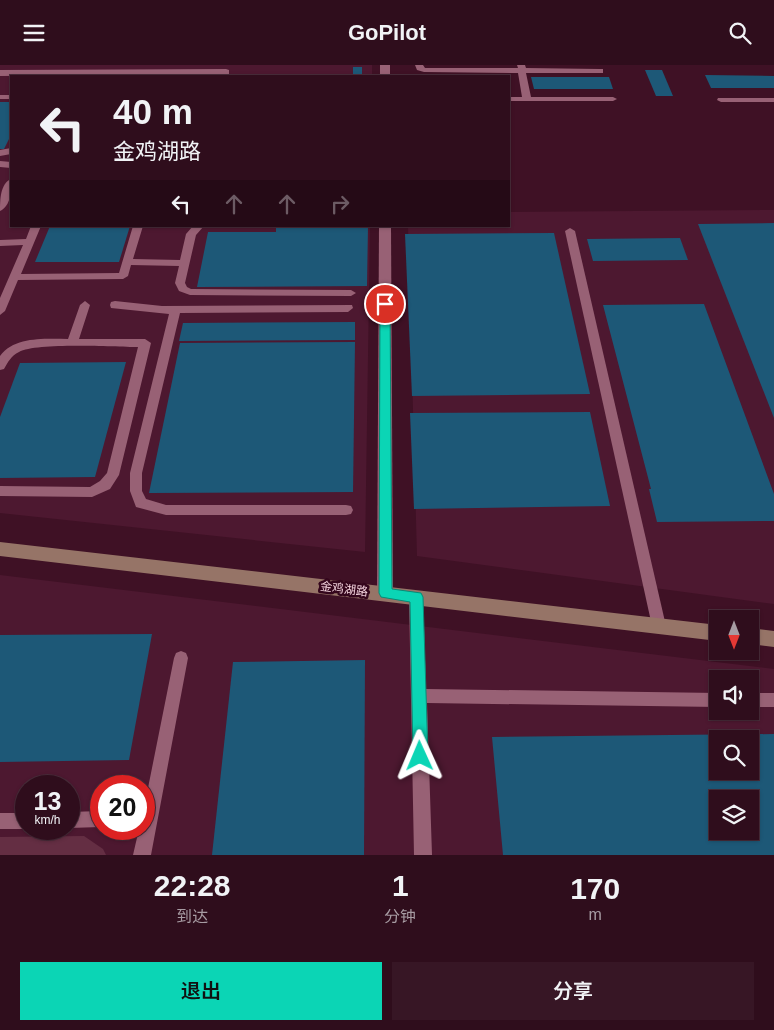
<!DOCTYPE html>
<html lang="zh">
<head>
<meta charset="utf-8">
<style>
	body { margin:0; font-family:Helvetica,"Noto Sans SC",sans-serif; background:#371625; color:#f1f3f6; height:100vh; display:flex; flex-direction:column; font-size:19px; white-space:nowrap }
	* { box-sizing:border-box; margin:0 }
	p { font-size:16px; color:#a79ca3 }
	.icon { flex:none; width:28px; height:28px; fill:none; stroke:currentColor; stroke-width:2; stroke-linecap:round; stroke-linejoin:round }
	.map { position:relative; height:790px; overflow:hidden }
	.sheet { display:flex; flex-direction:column; background:#2f0d1c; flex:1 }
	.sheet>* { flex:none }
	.banner { position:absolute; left:10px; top:10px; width:500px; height:152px; border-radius:0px; box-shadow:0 1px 4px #0004,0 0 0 1px #4a2d3b; background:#2f0d1c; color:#f1f3f6; overflow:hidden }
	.needle { width:32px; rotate:180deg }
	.tools { position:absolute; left:709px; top:545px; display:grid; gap:10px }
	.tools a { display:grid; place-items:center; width:50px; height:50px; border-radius:0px; background:#2f0d1c; box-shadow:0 1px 4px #0004,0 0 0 1px #4a2d3b; font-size:25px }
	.speed { position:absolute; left:15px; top:710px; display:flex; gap:10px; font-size:25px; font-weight:700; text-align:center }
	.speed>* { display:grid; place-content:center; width:65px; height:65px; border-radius:50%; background:#2f0d1c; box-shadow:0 1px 4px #0004,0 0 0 1px #4a2d3b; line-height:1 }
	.speed small { font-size:12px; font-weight:400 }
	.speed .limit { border:8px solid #d22; background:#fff; color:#111 }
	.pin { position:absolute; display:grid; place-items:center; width:42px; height:42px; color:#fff; margin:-21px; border:2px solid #fff; border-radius:50%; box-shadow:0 1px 5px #0007 }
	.me { position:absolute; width:55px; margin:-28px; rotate:359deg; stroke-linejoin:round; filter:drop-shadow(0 0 4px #0008) }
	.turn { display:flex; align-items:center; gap:18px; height:105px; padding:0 20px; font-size:22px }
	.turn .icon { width:65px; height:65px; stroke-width:2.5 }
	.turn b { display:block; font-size:35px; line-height:42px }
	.lanes { display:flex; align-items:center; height:48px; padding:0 20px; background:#0003; justify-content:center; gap:25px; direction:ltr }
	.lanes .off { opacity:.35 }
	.eta { display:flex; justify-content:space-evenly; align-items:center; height:85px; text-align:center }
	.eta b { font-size:30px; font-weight:600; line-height:35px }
	.cta { display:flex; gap:10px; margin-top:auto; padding:10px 20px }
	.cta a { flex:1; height:58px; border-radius:0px; background:#0bd5b5; color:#111; font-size:20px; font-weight:600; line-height:58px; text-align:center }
	.cta a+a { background:#371625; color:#f1f3f6 }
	header { display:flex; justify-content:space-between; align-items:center; height:65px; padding:0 20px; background:#2f0d1c; font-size:22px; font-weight:600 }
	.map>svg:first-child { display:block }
</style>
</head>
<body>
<header><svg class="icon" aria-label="menu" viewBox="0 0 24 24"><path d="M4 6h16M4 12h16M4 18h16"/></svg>GoPilot<svg class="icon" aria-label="search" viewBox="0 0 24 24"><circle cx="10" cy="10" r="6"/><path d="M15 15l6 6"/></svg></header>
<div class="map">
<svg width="774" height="790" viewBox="0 0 774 790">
	<rect width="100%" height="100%" fill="#3f1125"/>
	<!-- built -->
	<g fill="#4d1830" fill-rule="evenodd">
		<polygon points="0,0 372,0 372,11 11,11 11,161 370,161 365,487 0,448"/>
		<polygon points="774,145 774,539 417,491 408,161 509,161 509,147"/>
		<path d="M0,510l774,94v186h-774zM718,614h32v32h-32zM718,674h32v32h-32zM26,721h43v43h-43zM101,721h43v43h-43zM718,734h32v32h-32z"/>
	</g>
	<!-- green -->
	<polygon fill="#642e43" points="84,771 103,784 106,790 0,790 0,772"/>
	<!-- building -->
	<g fill="#1d5877" fill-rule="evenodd">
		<rect x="353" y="2" width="9" height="9"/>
		<polygon points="645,5 662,5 673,31 656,31"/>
		<polygon points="705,10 774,11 774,23 711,23"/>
		<polygon points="531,12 609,12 613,24 534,24"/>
		<polygon points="0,37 11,37 11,70 4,84 0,84"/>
		<polygon points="774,158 774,353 698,159"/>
		<polygon points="50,161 130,161 119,197 35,197"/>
		<polygon points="276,161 368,161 367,221 197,222 208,167 276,167"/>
		<polygon points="554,168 590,329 412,331 405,169"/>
		<polygon points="680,173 688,195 593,196 587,174"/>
		<polygon points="704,239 774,429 774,456 657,457 649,424 651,424 603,240"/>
		<polygon points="355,257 355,275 179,276 183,258"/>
		<polygon points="355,277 353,427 149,428 180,278"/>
		<polygon points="126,297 95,412 0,413 0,352 20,298"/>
		<polygon points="590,347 610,441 414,444 410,348"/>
		<polygon points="152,569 129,695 0,697 0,570"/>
		<polygon points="365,595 364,790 212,790 233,597"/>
		<path d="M774,669v121h-271l-11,-118zM718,674h32v32h-32zM718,734h32v32h-32z"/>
	</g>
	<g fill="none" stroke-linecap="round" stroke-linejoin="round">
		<!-- lane -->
		<g fill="#986175" fill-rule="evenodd">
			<polygon points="415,0 423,0 425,3 518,3 517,0 525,0 526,3 600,4 603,4 603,8 526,8 531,32 613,32 617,34 613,36 509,36 509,32 522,32 518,8 424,7 417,5"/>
			<rect x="0" y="30" width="11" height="4"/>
			<polygon points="718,33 774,33 774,37 721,37 717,35"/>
			<polygon points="11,83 11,89 0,91 0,85"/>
			<polygon points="0,96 11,97 11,103 0,102"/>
			<path d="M11,114c1,10 0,27 -11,32 0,-11 0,-27 11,-32z"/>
			<polygon points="31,161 41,161 21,209 119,208 133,161 143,161 133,194 180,195 186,169 193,161 204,161 196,170 185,218 187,222 191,224 351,225 356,228 351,231 190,230 179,226 175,218 179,201 131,200 128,211 123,214 18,215 5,246 0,250 0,233 23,180 0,181 0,175 26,174"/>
			<polygon points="570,163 575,166 666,561 664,566 659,567 654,566 652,561 565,166"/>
			<path d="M85,236l5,4 -11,34h66l6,4 -32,132 -9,14 -18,8 -92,-1v-10l90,1 10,-6 7,-8 31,-126c-24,0 -101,-5 -119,5 -8,4 -11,10 -15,17l-4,1v-14c15,-20 46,-17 68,-17l12,-34z"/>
			<polygon points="115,236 162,241 352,240 353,243 348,247 180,248 142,408 142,426 146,434 166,440 346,440 351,441 353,445 351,449 346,450 166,450 136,442 130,426 130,408 169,249 111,243 110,240 111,237"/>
			<polygon points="416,526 421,528 423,532 426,624 718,628 718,642 427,638 432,790 414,790 409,532 411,528"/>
			<polygon points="181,586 186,588 188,593 151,790 133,790 139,764 144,764 144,743 174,593 176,588"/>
			<rect x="750" y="628" width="24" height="14"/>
			<polygon points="101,746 101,762 69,763 69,747"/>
			<polygon points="0,748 26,748 28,764 0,764"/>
		</g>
		<!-- street -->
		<g fill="#986175" fill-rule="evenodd">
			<rect x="380" y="0" width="10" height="11"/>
			<polygon points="226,4 229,5 229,9 0,11 0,5"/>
			<polygon points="379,161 391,161 393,529 391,534 385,536 379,534 377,529"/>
		</g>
		<!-- secondary -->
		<g fill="#967467" fill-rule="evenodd">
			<polygon points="0,477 718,560 718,576 0,491"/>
			<polygon points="750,563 774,566 774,582 750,579"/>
		</g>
	</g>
	<!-- route -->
	<polygon fill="#0bd5b5" stroke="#078a76" points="385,235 390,239 392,524 421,528 423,532 428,691 426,696 420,698 415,696 413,691 410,537 381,532 379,528 380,239"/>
	<g text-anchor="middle" stroke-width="5" stroke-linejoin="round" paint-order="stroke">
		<!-- street labels -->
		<g font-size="12" fill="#f2d2dc" stroke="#34061c">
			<text transform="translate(344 524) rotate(7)" y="4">金鸡湖路</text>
		</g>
	</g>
</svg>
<div class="tools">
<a><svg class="needle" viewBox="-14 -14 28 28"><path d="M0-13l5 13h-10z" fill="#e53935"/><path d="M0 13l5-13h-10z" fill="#a79ca3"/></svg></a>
<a><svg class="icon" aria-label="sound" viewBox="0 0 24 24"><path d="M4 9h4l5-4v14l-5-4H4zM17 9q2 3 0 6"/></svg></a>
<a><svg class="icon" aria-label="search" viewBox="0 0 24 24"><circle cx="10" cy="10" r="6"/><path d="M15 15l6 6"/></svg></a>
<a><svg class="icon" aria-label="layers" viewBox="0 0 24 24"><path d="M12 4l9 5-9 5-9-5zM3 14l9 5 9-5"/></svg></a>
</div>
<div class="speed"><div>13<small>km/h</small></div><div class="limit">20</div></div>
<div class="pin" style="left:385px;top:239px;background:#d93025"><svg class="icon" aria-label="arrive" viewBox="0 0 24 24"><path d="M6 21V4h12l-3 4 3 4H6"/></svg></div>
<svg class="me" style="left:420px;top:691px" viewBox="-20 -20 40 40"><path d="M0-17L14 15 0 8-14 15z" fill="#0bd5b5" stroke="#fff" stroke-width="4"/></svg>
<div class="banner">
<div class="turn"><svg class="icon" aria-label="left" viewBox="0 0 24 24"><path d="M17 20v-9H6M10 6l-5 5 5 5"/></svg><div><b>40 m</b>金鸡湖路</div></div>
<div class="lanes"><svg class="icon" aria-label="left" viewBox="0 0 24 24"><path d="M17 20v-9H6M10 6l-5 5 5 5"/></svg><svg class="icon off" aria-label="ahead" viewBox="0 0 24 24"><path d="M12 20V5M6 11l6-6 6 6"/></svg><svg class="icon off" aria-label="ahead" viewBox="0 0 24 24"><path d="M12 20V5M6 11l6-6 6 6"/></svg><svg class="icon off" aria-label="right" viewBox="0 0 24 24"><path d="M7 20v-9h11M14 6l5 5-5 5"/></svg></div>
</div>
</div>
<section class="sheet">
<div class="eta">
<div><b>22:28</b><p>到达</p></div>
<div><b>1</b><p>分钟</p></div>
<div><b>170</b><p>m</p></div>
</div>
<div class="cta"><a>退出</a><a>分享</a></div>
</section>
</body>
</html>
